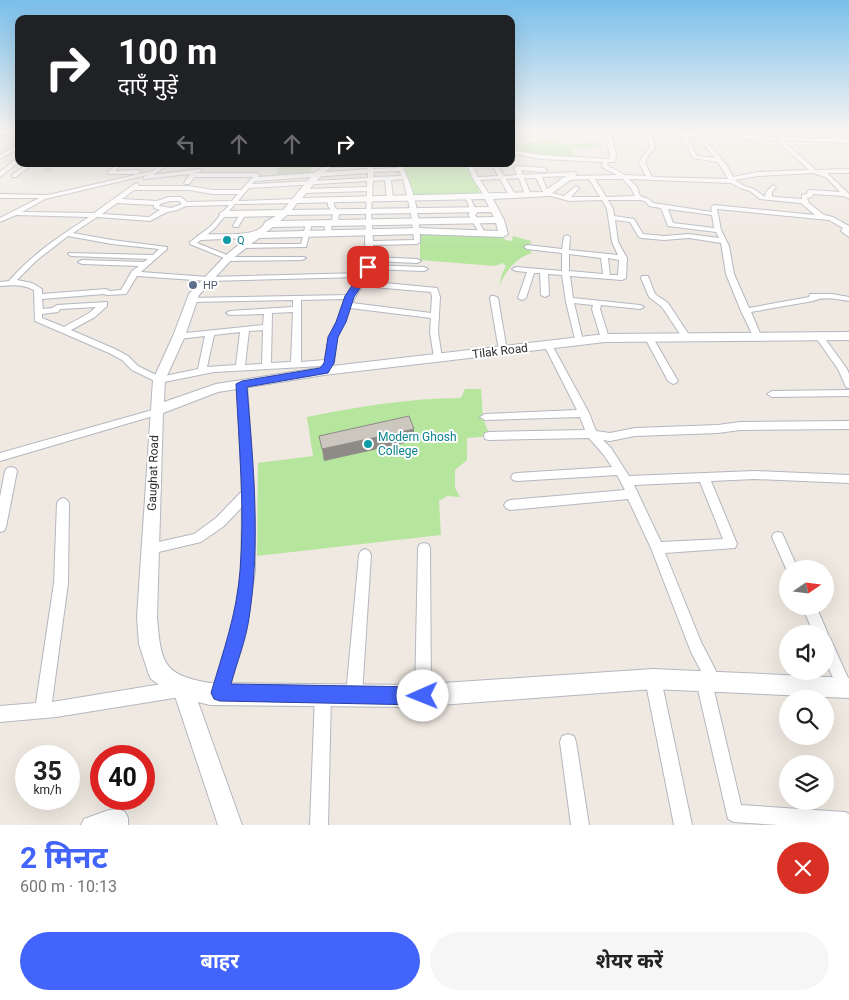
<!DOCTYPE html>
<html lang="hi">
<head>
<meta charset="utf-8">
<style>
	body { margin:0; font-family:Roboto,"Noto Sans Devanagari",sans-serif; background:#f6f6f6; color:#222; height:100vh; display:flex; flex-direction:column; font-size:19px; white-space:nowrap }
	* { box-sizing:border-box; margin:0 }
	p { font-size:16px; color:#767676 }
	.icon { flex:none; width:28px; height:28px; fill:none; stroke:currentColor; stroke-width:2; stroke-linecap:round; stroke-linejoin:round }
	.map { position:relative; height:825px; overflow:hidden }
	.panel { display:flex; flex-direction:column; background:#fff; flex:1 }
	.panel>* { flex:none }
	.top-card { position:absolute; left:15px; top:15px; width:500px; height:152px; border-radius:10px; box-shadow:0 5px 20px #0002; background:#202124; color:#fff; overflow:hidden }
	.needle { width:32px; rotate:76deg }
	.controls { position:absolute; left:779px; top:560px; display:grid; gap:10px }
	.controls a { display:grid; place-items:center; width:55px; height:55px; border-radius:50%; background:#fff; box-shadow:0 5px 20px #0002; font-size:25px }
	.speed { position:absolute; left:15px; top:745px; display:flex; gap:10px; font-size:25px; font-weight:700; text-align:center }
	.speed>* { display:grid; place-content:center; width:65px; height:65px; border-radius:50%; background:#fff; box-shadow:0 5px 20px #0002; line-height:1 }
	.speed small { font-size:12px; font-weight:400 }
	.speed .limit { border:8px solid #d22; background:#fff; color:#111 }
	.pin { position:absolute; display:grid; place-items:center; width:42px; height:42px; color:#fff; margin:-21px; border-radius:10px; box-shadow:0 2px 8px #0006 }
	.me { position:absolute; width:55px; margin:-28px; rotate:269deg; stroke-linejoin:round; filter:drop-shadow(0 0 4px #0008) }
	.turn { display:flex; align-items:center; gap:18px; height:105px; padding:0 20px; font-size:22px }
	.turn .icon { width:65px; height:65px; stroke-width:2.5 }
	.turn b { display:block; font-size:35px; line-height:42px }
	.lanes { display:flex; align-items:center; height:48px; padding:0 20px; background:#0003; justify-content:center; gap:25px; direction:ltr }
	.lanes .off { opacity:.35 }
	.round { display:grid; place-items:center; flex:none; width:52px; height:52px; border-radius:26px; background:#f6f6f6 }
	.head { display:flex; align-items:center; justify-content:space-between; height:85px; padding:0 20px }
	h1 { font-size:30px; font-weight:700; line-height:38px; color:#4264fb }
	.action { display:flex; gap:10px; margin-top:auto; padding:10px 20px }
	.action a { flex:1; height:58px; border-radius:30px; background:#4264fb; color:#fff; font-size:20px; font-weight:700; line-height:58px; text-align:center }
	.action a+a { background:#f6f6f6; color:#222 }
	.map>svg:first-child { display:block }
</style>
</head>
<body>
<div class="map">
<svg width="849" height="825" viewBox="0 0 849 825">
	<rect width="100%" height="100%" fill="#efe9e1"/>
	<!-- green -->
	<g fill="#b6e59e">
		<path d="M555,141l6,3 36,-1 2,4 -29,1 5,8c-20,-1 -46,3 -61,-12z"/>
		<polygon points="401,164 468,164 481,195 413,197"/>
		<path d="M420,232l78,3 8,5 6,1 1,-5 18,5 -1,9 2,3c-17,5 -26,18 -33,33l3,-12 4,-8 -3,-3 -8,3 -75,-6z"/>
		<path d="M465,389h16l2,29 7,18 -23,2v22l-12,10v18l5,9 -13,-1 -8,5 2,34 -184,21 1,-93 55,-7 -6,-39c51,-10 102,-19 154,-19z"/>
	</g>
	<!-- cemetery -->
	<polygon fill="#c8d9b8" points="211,164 315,164 308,174 276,174 279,166"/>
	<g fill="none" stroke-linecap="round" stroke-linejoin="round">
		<defs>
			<g id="street">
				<polygon points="571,131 600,131 511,137 511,135"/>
				<path d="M606,131h4l4,13 -1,1 3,8 -1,9h-7l-1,3 18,10 21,1 -7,-13 5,-9 6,-6 -3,-14 -34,-3 82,2 2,-1 3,2 77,3 2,-2 3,2 50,2 -13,-8c11,0 18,8 30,10v2l-65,-3 5,6 27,24 33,-1v4h-22l22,21v5l-5,-3 -31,-2 -1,3 -5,1 2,5 15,12 9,2 16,9v11l-8,-6 2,-3 -14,-8 -112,-11 4,21 8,16 5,28 15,34 60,-11 1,-3h22l17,3v4c-13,-2 -25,-5 -36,0l-62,11 11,26 -4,3 -3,-1 -14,-29 -15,-37 -5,-31 -32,-5 -25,2 -23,-2 -3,-2 -8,-14 -15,-2 3,22 9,16 -1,20 -4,2 -52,-4 3,22 67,7 4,2 -4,2 -39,-4 -1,4 9,29 -4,3 -4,-3 -9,-29 1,-4 -19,-2 9,38 -1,2h-6l-10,-41 -4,-27 -14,-1 1,21 -4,2 -4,-2 -1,-22h-6l-8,25 -4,2 -4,-2 9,-26 -11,-1 -4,-2 4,-2 46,4v-18l-35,-4 -3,-2 3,-2 35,4 2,-12 3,-2 3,2 -1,13 49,5 -6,-13 -5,-33 -5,-9 -33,1 -25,-7 -8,-16h-12l7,17 -3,2 -3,-2 -6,-17 -13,1 9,16 -3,2 -3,-2 -9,-16 -20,1 11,17 -5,1 -13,-19 -6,-15h5l6,13 20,-1 -6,-12h4l8,12 13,-1 -3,-7 3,-2 27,2 3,2 -3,2 -23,-2 2,5 51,-3 3,2 -2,2 42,-1 -15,-8 1,-5 -61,-3 -24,-4h-7v-3l7,-1 24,4 68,4 -2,-15 1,-1zM652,134l30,2 11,22 25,4 10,17 -76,-2 -7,-14 3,-7 7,-8zM687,136h10l18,22 -18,-2zM702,137l77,3 6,8 24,22 -51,2 -25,5 -7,-13zM814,173l13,5 13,14 -30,-2 -2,1 -1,3 -5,1v4l-28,-2 -2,-1v-4l4,-5 -3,-2 -7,7 -1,5 -11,-8 -10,-3 -9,-6 23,-4zM568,176l-2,2 3,2 20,-1 11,18h-29l8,-9 -3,-2 -12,10 -16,-4 -6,-15zM595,179h28l8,9 4,8 -29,1zM629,179l102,4 9,5 10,3 10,8 41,4 14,12 -101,-10 -3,2 1,5 -59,-9 -4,-4 -9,-3 -3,-9zM608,200h32l5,1 4,5 12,2 7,18 48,6 3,6 -30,-4 -25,2 -21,-2 -9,-15 -20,-3 -1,-7zM668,209l44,6 2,13 -41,-5zM569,254l32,4 2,16 -34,-3zM608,258l11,2 -1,15h-8z"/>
				<rect x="0" y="136" width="19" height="2"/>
				<polygon points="17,145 19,145 19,148 0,159 0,155"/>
				<polygon points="17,158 19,158 19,162 0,177 0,172"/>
				<polygon points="27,164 33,164 16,177 12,177 12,175"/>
				<polygon points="48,164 54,164 50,169 46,169"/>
				<polygon points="116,164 122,164 115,171 138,170 141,172 138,174 108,174 108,172"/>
				<path d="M163,164h6l-16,11 46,-6 3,2 -1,1 -8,1h64l3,2 -2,2 110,-8 -1,-5h4l2,5 25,-1 -1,-4h4c12,22 19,51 19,78l-3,2 -44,1v12l44,2 4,2 -4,2 -44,-2 -1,4 52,2 4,2 -4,2 -53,-2 -7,12 73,7 3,9 -2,35 4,26 -1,2 -3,1 -4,-3 -4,-26 1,-14 -81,-10 -13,29 -3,26 -6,8h-6l-2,-2 2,-3 -108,6 -55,11 -27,-13 -10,-10 -13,-7 -74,-32 -1,-31c-11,-6 -22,-5 -34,-4v-4l9,-1c23,-27 51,-45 80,-64l-73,-2 -16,7v-4l39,-20h-39v-4l48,1 105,-24zM400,171l1,5 -28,1 1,-5zM368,173v5l-116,6 3,-3zM190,174l-6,9 1,1h4l5,-7h59l-12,13h-28l-24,-4h-51l1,-1 -3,-2 -42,30 -72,-1 23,-13 102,-24 -3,2v2zM403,179l8,34 3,27 -41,1 -2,-29 2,-31 12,-1 2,19 3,2 3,-2 -2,-19zM367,181v6l-63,2 -3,2 3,2 63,-2 -2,52 1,16 -3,14 -155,4 -67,-5 26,-23v-2l-55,-7 -39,-7 24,-16 53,4 17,-9 10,-2 9,-4 43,-1 -18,21 -21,16v2l34,14 1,2 2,1 75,-1 4,-2 -2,-1h-72l-35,-14 18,-15 20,-24 61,-1 3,-2 -3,-2 -58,2 11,-13zM134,190h55l24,4h25l-6,7 -45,1 -6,-5h-12l-12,4 -35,-2zM170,201h9l3,3 -11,4 -12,-2 1,-2zM117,203l37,2v3l6,2 -11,7 -47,-3zM68,236l44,8 47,5 -6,6 -84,-2 -1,1 3,2 77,3 -4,3 -62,-2 -4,2 4,2 57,2 -7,5 -11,19 -11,1 -4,-2 -64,5v-5l-10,-6 -15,-3 20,-20zM137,276l71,5 152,-4 -12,18 -159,3 -1,2 4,2 101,-2v7l-63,4 -4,2 4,2 34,-1 -1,11 -87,9 -1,2 4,3 26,-3 -7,33 -38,8 -22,-11 -10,-10 -13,-7 -44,-19 24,-13 12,-11v-4l-50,3 -5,3 -9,1 -1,-10 62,-5 3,1 19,-1zM362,286l69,6 1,5 -1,16 -79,-10zM345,299l-8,23 -8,15 -4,23 -24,2v-62zM96,307l-7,6 -25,14 -22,-9v-4l16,-2 2,-3zM293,312l-2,50 -20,1 1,-50zM263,330l-1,34 -17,1 4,-34zM240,332l-4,33 -29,2 7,-32z"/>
				<polygon points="328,164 358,164 355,166 326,167 325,166"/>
				<polygon points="465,196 470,197 477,213 475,215 485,233 484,234 480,234 468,214 471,212"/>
				<polygon points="331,199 334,201 334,206 339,212 338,223 331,225 332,234 329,236 326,234 324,224 332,221 333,212 328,206 328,201"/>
				<polygon points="240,214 245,215 238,227 234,227 233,226"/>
				<polygon points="309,221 312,223 306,247 242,248 239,246 242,244 301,244 306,223"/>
				<polygon points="642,276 648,276 655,294 668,303 691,338 690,340 684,340 662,307 649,297 641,278"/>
				<polygon points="491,296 494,296 498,298 507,351 503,354 499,351 490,298"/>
				<polygon points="818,332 821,333 847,369 849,374 849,388 846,387 838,369 814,335"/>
				<polygon points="649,335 653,338 678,381 676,383 673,384 668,381 645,338"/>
				<path d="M548,342l4,3 37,68 7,18 14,2 25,-5 83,-3 22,-3 109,-1v8l-109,1 -22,3 -83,3 -25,5 -7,-1 8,8 18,28 126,-5 94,4v8l-94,-4 -44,2 26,63 -2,4 -70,5 36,89 15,29 -4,11 29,123 104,7 4,2v11h-71l-44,-3 -6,-3 -32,-138 5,-10 -10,-19 -40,-104 -23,-49 -118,11 -4,-2 -2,-3 2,-3 4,-2 115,-10 -8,-15 -100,6 -4,-1 -2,-3 2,-3 4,-1 95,-6 -9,-13 -14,-16 -100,2 -4,-1 -1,-3 1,-3 4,-1 96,-2 -5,-13 -95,3 -5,-3 5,-3 92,-4 -33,-65zM700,482l23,57 -62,3 -27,-57z"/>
				<polygon points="242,381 247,384 254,487 255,570 248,620 228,693 225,698 220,701 215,698 212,693 234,620 241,570 242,507 224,526 201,542 150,554 146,553 144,549 146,545 150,544 194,534 216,518 242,491 237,384"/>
				<polygon points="849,390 849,396 772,397 767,394 772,391"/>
				<polygon points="156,409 160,410 161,412 160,414 0,461 0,453"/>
				<polygon points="11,467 15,468 17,471 6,527 4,531 0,532 0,497 5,471 7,468"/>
				<polygon points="63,498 67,500 69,503 68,583 52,702 180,681 185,684 188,689 185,694 180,697 56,717 0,722 0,706 36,703 54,583 57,503 59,500"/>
				<polygon points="778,532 782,533 798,569 788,569 788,573 772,537 774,533"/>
				<polygon points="424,543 428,544 430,548 431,696 428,701 423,704 418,701 415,696 418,548 420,544"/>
				<polygon points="365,549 369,551 371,555 362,695 359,700 354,703 349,700 346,695 359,555 361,551"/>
				<polygon points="802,606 816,606 828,634 827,637 830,638 849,680 849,694 845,696 840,693 825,660 825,634 814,634"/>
				<polygon points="653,671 658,674 661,679 692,825 674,825 645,679 648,674"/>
				<polygon points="323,687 328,690 331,695 328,825 310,825 315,695 318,690"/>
				<polygon points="568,734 574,736 576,742 589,825 571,825 560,742 562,736"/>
				<polygon points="119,809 125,812 128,818 128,825 81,825 84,819 109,810"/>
			</g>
			<path id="secondary" d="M326,164h8l-14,13 -18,21 241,-6 23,-16 7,2 -25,18 -55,3 11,21 4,14 -5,3 -85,-3 -159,4 -27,21 -33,36 -14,41 -20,44 -1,22 52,-18 108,-17 281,-33 244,-2v8l-244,2 -281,33 -106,17 -55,21 -6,204c4,45 5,58 53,66l203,2 240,-16 196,9v20l-196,-9 -240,18 -203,-2 -12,-3 44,123h-24l-43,-129 -24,-17 -3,-7 -9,-28 -2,-27 16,-237 20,-44 16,-42 37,-39 21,-17 -46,2 -3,-1v-4c17,-3 61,5 67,-13l11,-6 -53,1 -4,-3 4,-3 60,-1 31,-37zM485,199l4,8 -197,3 5,-7zM491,212l3,5 -214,4 7,-6zM496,223l2,8 -80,-3 -152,4 7,-5z"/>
		</defs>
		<!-- street casing -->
		<use href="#street" stroke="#b4b7c1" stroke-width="2"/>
		<!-- secondary casing -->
		<use href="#secondary" stroke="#b4b7c1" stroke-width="2"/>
		<!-- street -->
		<use href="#street" fill="#fff" fill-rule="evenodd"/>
		<!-- secondary -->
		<use href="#secondary" fill="#fff" fill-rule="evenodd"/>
	</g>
	<!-- shaded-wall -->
	<polygon fill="#8e8b86" points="414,429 414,441 324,461 322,449"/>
	<!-- building -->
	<polygon fill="#cbc7bf" stroke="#8e8b86" points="409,416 414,429 322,449 319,436"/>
	<!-- sky -->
	<linearGradient id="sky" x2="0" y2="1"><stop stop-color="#7abfeb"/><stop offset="0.53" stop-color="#f8f5f2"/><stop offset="1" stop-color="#f8f5f2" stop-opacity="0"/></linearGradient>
	<rect width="849" height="247" fill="url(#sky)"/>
	<!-- route -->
	<path fill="#4264fb" stroke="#2b41a3" d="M365,266h6v6l-17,25 -8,25 -8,15 -4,26 -6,10 -81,14c6,76 14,155 2,231 -3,22 -12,44 -18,66l192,3 7,3 2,6 -2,6 -7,3 -203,-4 -6,-2 -3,-6c12,-41 26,-80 29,-122 5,-62 -1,-125 -4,-187l6,-3 78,-13 4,-5 4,-26 8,-15 9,-26z"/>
	<!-- markers -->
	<g fill="#0f9aa8" stroke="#fff" stroke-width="2">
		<circle cx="227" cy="240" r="5"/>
		<circle cx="368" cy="444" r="5"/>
	</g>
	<circle fill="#5c6f8a" stroke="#fff" stroke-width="2" cx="193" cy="285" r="5"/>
	<g text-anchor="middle" stroke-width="4" stroke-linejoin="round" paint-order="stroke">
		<!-- far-culture labels -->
		<g font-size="11" fill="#0d838f" stroke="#fff" text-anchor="start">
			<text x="237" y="244">Q</text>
		</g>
		<!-- far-service labels -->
		<g font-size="11" fill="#4e5e75" stroke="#fff" text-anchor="start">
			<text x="203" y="289">HP</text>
		</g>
		<!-- street labels -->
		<g font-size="12" fill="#2e2e2e" stroke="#fff">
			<text transform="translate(500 351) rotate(-7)" y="4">Tilak Road</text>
			<text transform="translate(153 473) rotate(-88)" y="4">Gaughat Road</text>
		</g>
		<!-- culture labels -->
		<g font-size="12" fill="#0d838f" stroke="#fff" text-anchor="start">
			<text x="378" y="441">Modern Ghosh<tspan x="378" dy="14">College</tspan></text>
		</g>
	</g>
</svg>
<div class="controls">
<a><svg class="needle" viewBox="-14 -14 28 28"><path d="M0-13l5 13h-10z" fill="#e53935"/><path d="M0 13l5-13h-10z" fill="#767676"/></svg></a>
<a><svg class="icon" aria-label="sound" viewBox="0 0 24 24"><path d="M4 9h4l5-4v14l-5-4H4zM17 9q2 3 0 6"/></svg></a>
<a><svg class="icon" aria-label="search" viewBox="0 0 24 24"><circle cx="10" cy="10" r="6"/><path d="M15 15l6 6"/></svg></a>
<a><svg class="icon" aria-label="layers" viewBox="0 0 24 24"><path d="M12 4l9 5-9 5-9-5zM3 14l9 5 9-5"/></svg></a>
</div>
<div class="speed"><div>35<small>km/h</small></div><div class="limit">40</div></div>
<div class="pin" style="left:368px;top:267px;background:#d93025"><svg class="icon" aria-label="arrive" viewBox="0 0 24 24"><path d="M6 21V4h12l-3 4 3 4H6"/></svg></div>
<svg class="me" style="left:423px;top:696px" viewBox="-20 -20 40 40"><circle r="19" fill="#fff"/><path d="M0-13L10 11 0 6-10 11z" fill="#4264fb"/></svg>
<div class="top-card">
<div class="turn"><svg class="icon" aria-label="right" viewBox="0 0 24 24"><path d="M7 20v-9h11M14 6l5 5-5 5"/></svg><div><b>100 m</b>दाएँ मुड़ें</div></div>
<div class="lanes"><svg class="icon off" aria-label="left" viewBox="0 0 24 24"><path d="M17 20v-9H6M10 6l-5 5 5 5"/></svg><svg class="icon off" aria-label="ahead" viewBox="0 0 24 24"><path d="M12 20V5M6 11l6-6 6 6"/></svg><svg class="icon off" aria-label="ahead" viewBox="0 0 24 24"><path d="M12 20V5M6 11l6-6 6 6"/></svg><svg class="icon" aria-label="right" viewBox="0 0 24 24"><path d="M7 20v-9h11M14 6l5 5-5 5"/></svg></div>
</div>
</div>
<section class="panel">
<div class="head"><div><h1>2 मिनट</h1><p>600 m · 10:13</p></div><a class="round" style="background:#d93025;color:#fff"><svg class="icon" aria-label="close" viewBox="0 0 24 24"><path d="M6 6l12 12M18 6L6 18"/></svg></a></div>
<div class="action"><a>बाहर</a><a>शेयर करें</a></div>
</section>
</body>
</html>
